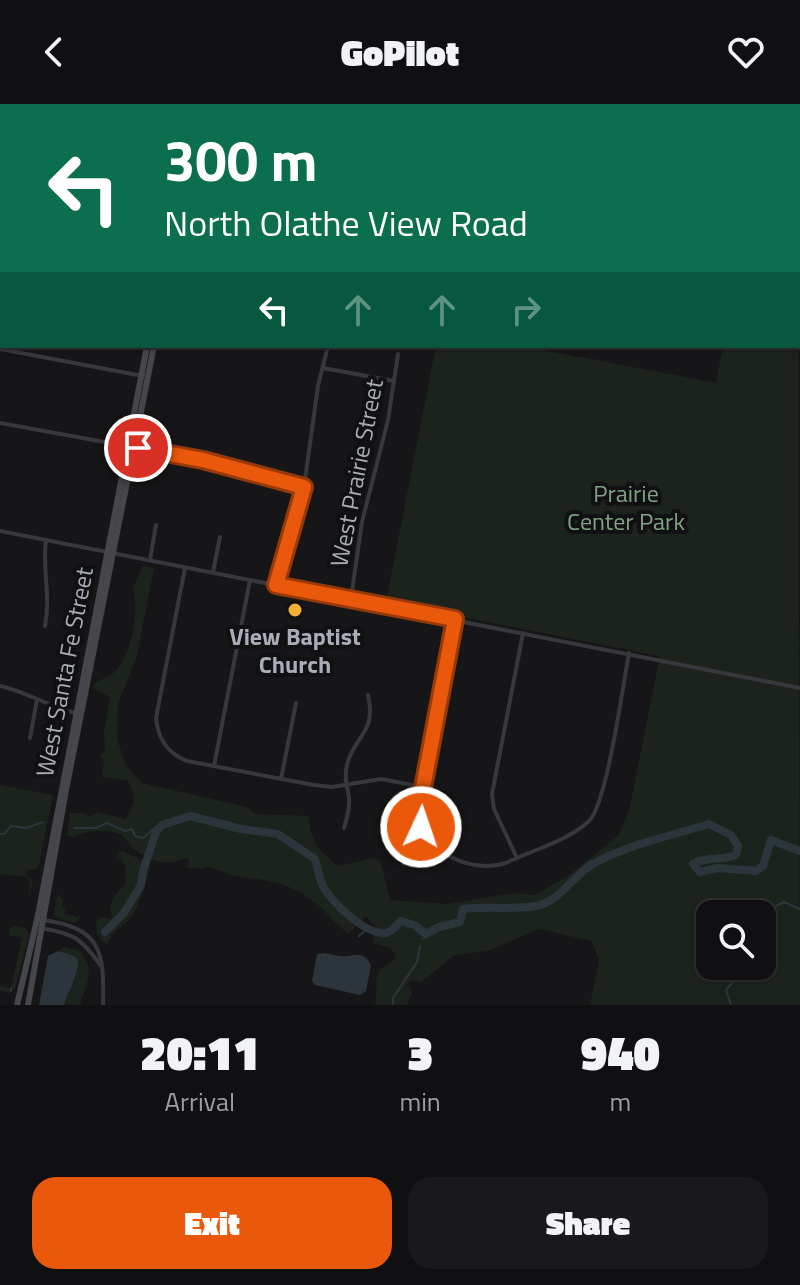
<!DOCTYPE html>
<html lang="en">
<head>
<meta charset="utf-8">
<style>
	body { margin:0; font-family:"Titillium Web",sans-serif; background:#19191b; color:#f1f3f6; height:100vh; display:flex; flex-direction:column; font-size:30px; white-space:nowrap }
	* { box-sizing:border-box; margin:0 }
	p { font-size:26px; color:#9c9d9f }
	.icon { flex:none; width:44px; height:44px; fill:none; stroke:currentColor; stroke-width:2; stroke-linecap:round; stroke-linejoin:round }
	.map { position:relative; height:901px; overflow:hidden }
	.drawer { display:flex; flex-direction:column; background:#101012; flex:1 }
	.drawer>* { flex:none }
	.top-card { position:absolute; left:0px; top:0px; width:800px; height:244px; box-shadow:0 2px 6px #0004,0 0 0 2px #303032; background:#0b6e4f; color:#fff; overflow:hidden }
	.controls { position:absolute; left:696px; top:796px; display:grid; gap:16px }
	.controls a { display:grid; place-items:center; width:80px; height:80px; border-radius:16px; background:#101012; box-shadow:0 2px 6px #0004,0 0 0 2px #303032; font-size:40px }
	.pin { position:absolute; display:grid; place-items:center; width:68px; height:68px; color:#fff; margin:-34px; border:4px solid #fff; border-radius:50%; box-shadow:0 2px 8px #0007 }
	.me { position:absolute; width:88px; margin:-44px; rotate:3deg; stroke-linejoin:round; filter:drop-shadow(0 0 6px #0008) }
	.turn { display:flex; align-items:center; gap:28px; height:168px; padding:0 32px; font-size:36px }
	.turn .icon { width:104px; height:104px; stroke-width:2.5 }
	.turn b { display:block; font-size:56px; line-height:68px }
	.lanes { display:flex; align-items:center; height:76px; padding:0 32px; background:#0003; justify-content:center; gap:40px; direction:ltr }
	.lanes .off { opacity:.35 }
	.eta { display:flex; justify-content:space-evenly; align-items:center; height:136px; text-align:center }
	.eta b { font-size:48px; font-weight:800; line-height:56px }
	.cta { display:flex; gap:16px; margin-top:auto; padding:16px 32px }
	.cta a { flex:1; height:92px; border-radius:24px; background:#ea580c; color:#fff; font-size:32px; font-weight:800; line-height:92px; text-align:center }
	.cta a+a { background:#19191b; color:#f1f3f6 }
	header { display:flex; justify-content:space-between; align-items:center; height:104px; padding:0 32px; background:#101012; font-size:36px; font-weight:800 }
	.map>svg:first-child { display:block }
</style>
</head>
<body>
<header><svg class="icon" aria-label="back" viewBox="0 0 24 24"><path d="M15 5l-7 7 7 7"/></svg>GoPilot<svg class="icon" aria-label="heart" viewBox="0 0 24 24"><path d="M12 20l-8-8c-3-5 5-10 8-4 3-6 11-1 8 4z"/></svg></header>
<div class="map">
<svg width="800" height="901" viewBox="0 0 800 901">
	<rect width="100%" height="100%" fill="#161618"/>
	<!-- green -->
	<g fill="#1c231d" fill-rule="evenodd">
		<path d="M798,111l2,790h-210l9,-44 -7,-20 -53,-12 -49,21 -37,6 -32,26 -10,-2 -4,5 5,7 -5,13h-32c5,-24 -7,-31 19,-45l2,-6 -7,-7 -16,-4 3,-15 -10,-12 -17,17c-12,-6 -21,-20 -32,-29 -32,-26 -55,-23 -91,-30l-2,-3 -18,-4 -3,2 -17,-2 4,-6 -4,-3c-18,9 -41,3 -56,-13 -3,-3 -5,-8 -8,-10 -12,-7 -40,-4 -49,2l-6,-2 3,-22h14l6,4 7,-5 29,7c8,-16 12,-19 2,-38l-26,-4 2,-16 -5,-6 6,-4 -1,-19 6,-35 -16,-8v-6c8,-4 17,-7 23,-13 15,-19 22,-59 16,-82l10,-22 11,2 -18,91 -18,45 -1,35 9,27 16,17 105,24 8,7 54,2c0,24 11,36 29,50l36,-8 7,6 9,36 58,4 66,-11 21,2 34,-20 50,-40 11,-28 30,-151 -274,-54 50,-256h86l194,37 7,-37h75zM710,810h52v52h-52z"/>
		<polygon points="0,681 53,691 38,765 28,766 25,770 33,776 29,794 30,777 27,773 0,770"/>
		<path d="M123,747l26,13c2,10 -10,42 -17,52 -8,10 -20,16 -25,28l-3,-1 -7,-9 -1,-12 6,-5 10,2 -2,-12 4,-10 12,-14 -1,-18 -9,-11z"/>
		<polygon points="57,790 63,796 62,804 65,805 65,810 77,813 80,811 78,817 74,819 54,812"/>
		<polygon points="14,822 25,824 29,830 15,885 10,886 11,888 0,887 0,882 11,884 22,833 9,832 10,825"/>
		<path d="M65,843l14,3c17,21 8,31 1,55h-16l14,-35 -1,-11 -19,-8z"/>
	</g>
	<!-- water -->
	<g fill="#2c353c">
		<path d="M58,847c6,2 15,3 19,8 5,8 -10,36 -13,46h-25l9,-49z"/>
		<path d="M324,849c7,1 15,4 22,3 13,-1 18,-4 25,9l-5,26 -6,4 -45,-10 -3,-4 5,-27z"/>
	</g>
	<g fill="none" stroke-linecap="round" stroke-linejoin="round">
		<!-- stream -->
		<g stroke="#2c353c" stroke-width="2">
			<polyline points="74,724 96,724 107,719 125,727 132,725 135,732 143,734 157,722 162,721"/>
			<polyline points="0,730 4,730 11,722 26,724 43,718"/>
			<polyline points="755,810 756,803 776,802 784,798 800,805"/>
			<polyline points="359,832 368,824"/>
			<polyline points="422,835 426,830"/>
			<polyline points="11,884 11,887"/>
			<polyline points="393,901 393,894 417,858 420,842"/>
			<polyline points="731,901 726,886 739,871 738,862"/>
		</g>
		<!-- river -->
		<path stroke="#2c353c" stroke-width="8" d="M105,828l19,-19 17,-28 2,-14 13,-39 6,-7 28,-9 51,13 37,5 37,25c2,8 4,17 7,25 7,17 45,52 64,49 6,-1 10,-8 15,-12l13,4 12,9 13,-7 21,-5 3,-13c24,-3 50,1 73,-3 23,-4 36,-29 55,-41 35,-20 79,-29 118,-41l22,11 7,11 -2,9c-15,6 -30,1 -43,9l7,8 17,-4 39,3 7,-5 8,-26 29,11"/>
		<!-- street -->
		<g stroke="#37383d" stroke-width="4">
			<polyline points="482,0 485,2"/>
			<polyline points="142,2 142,0"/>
			<polyline points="463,2 473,2"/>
			<polyline points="505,2 505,0"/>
			<polyline points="739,2 739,0"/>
			<polyline points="0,28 2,28"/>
			<polyline points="0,74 2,70"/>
			<polyline points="0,177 2,177"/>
			<polyline points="0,245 143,272"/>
			<polyline points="323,264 394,277"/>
			<polyline points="0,319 203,356 304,383"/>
			<polyline points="0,427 800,584"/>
			<polyline points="150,456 156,421"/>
			<path d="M185,464l-29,150c2,21 11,35 31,43l127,24 18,2 49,-8 42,8"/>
			<polyline points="213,468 220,433"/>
			<polyline points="276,481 304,383 318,282 328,242"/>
			<polyline points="351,494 362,418 388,316 398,250"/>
			<path d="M455,515l-37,197c7,37 54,58 88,47 26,-13 62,-22 83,-42 18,-17 34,-137 40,-168"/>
			<path d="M45,522c6,-29 -3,-57 1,-86"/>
			<path d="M0,582c28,6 51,22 79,28"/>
			<polyline points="30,634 37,596"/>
			<polyline points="214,662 250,476"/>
			<polyline points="281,675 296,599"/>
			<path d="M344,724c3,-10 6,-20 5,-31 -2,-11 -5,-20 -2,-32 7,-30 30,-31 21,-70"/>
			<polyline points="517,754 494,705 492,690 523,529"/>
			<polyline points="404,760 414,744 426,733"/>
			<path d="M43,816c60,8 61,33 60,85"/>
			<path d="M41,824c34,6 40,10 60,38"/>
		</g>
		<!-- secondary -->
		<g stroke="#45474d" stroke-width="6">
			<polyline points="446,0 450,2"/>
			<polyline points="752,0 762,2"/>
			<polyline points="197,2 197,0"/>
			<polyline points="206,2 206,0"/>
			<polyline points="436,2 437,0"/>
			<polyline points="460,2 464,0"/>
			<polyline points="798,9 800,9"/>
			<polyline points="17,901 37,816 147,242"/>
			<polyline points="28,901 66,686 154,242"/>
		</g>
	</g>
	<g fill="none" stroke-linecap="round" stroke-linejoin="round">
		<defs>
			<polyline id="route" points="138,344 203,356 304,383 276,481 455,515 419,705 421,723"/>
		</defs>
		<!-- route casing -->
		<use href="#route" stroke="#983908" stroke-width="20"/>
		<!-- route -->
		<use href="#route" stroke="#ea580c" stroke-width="14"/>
	</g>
	<!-- markers -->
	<circle fill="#f2b134" stroke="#111113" stroke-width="3" cx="295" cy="506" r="8"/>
	<g text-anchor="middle" stroke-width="8" stroke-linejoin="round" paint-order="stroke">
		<!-- street labels -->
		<g font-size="24" fill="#a8adb8" stroke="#111113">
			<text transform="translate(357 369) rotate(-79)" y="8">West Prairie Street</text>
			<text transform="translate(65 568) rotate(-79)" y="8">West Santa Fe Street</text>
		</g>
		<!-- park labels -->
		<g font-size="24" fill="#7fa381" stroke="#111113">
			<text x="626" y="398">Prairie<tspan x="626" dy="28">Center Park</tspan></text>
		</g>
		<!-- poi labels -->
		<g font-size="24" font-weight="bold" fill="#a8adb8" stroke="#111113">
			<text x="295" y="541">View Baptist<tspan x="295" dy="28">Church</tspan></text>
		</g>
	</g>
</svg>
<div class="controls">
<a><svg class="icon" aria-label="search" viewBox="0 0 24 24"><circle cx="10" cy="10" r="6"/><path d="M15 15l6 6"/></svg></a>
</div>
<div class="pin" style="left:138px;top:344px;background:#d93025"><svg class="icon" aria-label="arrive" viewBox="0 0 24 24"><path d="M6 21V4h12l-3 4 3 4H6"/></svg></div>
<svg class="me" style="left:421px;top:723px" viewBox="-20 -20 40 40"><circle r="17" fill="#ea580c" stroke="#fff" stroke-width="3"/><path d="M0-11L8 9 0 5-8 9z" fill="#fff"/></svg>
<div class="top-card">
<div class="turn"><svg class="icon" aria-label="left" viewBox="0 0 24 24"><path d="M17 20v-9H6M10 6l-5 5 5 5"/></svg><div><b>300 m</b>North Olathe View Road</div></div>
<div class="lanes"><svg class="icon" aria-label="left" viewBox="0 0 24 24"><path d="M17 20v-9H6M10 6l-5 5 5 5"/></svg><svg class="icon off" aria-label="ahead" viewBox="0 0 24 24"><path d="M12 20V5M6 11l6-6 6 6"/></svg><svg class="icon off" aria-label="ahead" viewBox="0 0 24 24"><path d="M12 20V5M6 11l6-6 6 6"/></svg><svg class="icon off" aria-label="right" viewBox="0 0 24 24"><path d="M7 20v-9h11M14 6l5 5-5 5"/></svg></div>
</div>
</div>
<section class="drawer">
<div class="eta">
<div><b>20:11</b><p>Arrival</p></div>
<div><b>3</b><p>min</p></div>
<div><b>940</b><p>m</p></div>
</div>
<div class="cta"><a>Exit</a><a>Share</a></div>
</section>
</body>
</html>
